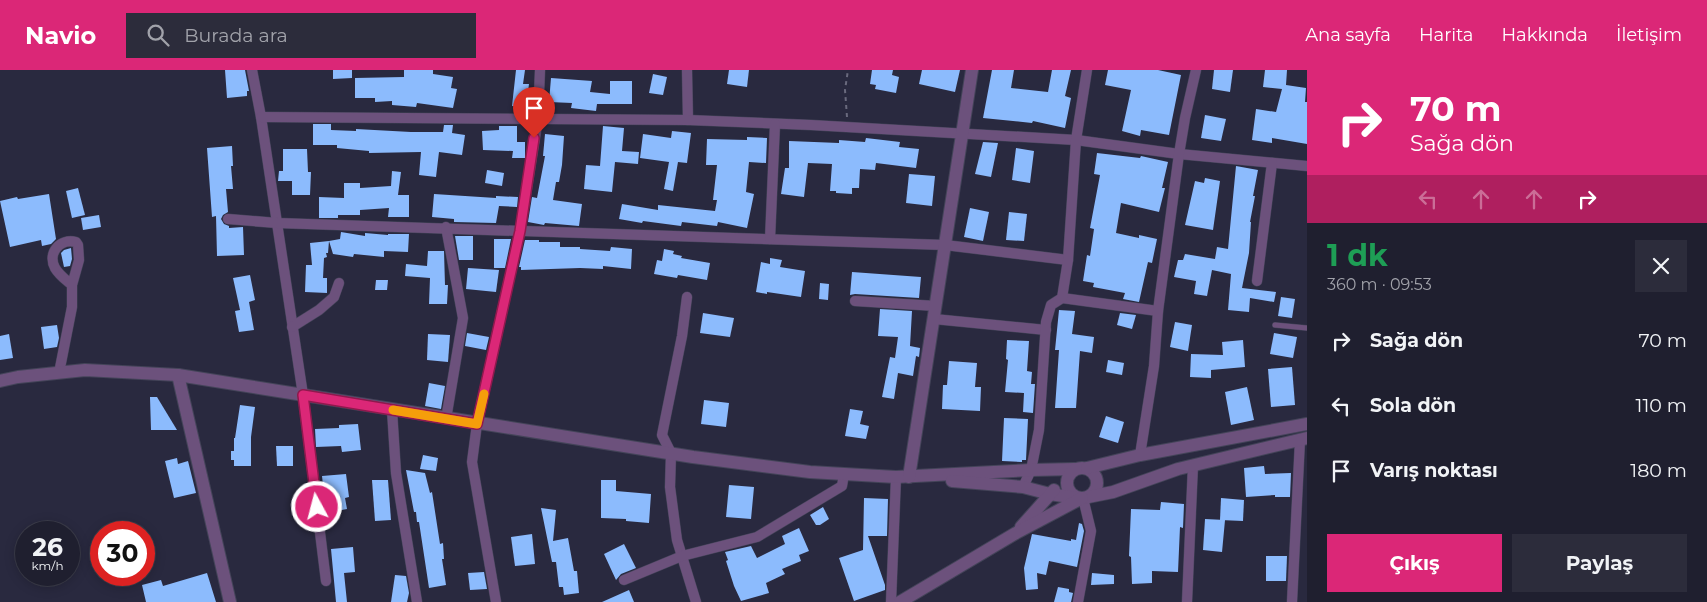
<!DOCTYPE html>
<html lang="tr">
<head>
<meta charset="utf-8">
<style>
	body { margin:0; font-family:Montserrat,sans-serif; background:#2c2c3b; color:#f1f3f6; height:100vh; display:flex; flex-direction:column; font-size:19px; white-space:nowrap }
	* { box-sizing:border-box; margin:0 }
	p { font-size:16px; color:#a1a2aa }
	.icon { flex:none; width:28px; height:28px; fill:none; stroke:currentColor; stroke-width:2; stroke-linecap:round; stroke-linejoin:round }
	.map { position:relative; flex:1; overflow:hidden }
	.details { display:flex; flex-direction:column; background:#1f1f2f; width:400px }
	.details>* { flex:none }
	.top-card { background:#db2777; color:#fff; overflow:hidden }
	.speed { position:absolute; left:15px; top:451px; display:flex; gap:10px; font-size:25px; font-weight:700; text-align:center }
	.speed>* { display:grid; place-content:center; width:65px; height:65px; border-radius:50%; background:#1f1f2f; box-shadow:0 2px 12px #0003,0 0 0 1px #3c3d4b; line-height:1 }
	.speed small { font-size:12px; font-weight:400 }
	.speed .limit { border:8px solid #d22; background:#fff; color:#111 }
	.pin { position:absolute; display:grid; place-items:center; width:42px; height:42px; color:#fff; margin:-51px -21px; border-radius:50% 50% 50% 0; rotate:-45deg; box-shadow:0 0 5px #0007 }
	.pin .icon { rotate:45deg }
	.me { position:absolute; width:55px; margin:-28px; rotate:353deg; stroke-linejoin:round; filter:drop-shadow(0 0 4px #0008) }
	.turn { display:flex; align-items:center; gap:18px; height:105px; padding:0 20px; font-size:22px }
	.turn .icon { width:65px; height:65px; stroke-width:2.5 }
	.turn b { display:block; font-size:35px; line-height:42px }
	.lanes { display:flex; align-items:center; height:48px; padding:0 20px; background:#0003; justify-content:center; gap:25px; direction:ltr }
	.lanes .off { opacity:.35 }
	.round { display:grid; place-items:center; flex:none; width:52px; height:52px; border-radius:0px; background:#2c2c3b }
	.summary { display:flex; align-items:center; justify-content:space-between; height:85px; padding:0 20px }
	h1 { font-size:30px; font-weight:700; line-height:38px; color:#1e9e55 }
	.cta { display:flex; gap:10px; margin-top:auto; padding:10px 20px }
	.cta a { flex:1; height:58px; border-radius:0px; background:#db2777; color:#fff; font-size:20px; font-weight:700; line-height:58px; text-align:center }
	.cta a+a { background:#2c2c3b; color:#f1f3f6 }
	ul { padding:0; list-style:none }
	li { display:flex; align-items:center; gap:15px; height:65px; padding:0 20px }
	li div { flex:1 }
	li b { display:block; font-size:19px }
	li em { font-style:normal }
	header { display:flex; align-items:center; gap:30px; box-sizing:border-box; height:70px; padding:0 25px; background:#db2777; color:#fff }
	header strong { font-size:24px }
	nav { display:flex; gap:28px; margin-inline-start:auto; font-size:18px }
	.search { width:350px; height:45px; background:#2c2c3b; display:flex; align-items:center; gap:12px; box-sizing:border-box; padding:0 18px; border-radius:0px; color:#a1a2aa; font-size:19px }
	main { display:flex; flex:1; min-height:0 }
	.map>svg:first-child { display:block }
</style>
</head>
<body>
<header>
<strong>Navio</strong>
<div class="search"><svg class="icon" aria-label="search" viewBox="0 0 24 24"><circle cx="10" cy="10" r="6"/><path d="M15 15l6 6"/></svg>Burada ara</div>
<nav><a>Ana sayfa</a><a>Harita</a><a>Hakkında</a><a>İletişim</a></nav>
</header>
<main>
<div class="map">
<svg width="1307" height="532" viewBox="0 0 1307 532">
	<rect width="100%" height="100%" fill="#29293f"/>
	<!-- building -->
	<g fill="#8cbbfd">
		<polygon points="225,0 245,0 249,21 247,21 247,26 227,28"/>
		<polygon points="333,0 352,0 352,8 333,9"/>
		<polygon points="404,0 433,0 433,4 453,7 451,18 457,19 453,38 417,33 416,37 392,35 392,31 375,32 375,28 355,28 355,8 404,7"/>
		<polygon points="516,0 525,0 523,14 529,14 526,38 512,36"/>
		<polygon points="729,0 749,0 747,17 727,14"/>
		<polygon points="872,0 893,0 892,5 899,7 896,23 875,19 876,15 870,14"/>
		<polygon points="922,0 960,0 955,22 919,14"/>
		<polygon points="992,0 1014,0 1011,18 1048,22 1052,0 1071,0 1065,26 1071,28 1065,58 1033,51 1032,53 983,48"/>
		<polygon points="1108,0 1158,0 1181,5 1169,65 1141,60 1140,66 1122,61 1131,20 1105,15"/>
		<polygon points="1214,0 1233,0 1230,22 1212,19"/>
		<polygon points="1265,0 1287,0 1286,15 1306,18 1305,32 1307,32 1307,74 1272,68 1272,73 1252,70 1256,39 1276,42 1282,19 1263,17"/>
		<polygon points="653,4 667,7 663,25 649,23"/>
		<polygon points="551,8 592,11 590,22 610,24 610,11 632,11 632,34 597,34 596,41 571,38 572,33 549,32"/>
		<polygon points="1205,45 1226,49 1221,71 1201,68"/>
		<polygon points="313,54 331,54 331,60 356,61 356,59 411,62 443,62 444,55 453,55 452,63 465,65 462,85 439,82 436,107 419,105 421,82 369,83 369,81 337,78 337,75 313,75"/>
		<polygon points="499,56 517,56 517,72 525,72 525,88 512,88 513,81 483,80 482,61 499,60"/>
		<polygon points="603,56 624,58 622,81 639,82 638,94 615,92 612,122 584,119 586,95 600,96"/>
		<polygon points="672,61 691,63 687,93 678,92 673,121 664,119 669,92 640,88 643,64 671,68"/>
		<polygon points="545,64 564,66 562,95 559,112 556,112 553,130 582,134 579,156 545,153 544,155 528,152 532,127 537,128 545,86 543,86"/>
		<polygon points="747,67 767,68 766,93 749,92 746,122 754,124 747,158 718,152 717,156 682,152 681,156 643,151 642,153 619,149 622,134 658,140 658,135 715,141 717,130 713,130 717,95 706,95 707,69 747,70"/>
		<polygon points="866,68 900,72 899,77 919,79 916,98 876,93 875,100 860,99 859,118 852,118 852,124 836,123 836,121 830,121 832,94 808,93 804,127 781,124 785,98 789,98 789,71 839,73 839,70 865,72"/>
		<polygon points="983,72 998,73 991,107 975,104"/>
		<polygon points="232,76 233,96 231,96 233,119 226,119 228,142 223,145 221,149 224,154 229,156 229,158 243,157 244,185 217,186 216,146 212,147 207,78"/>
		<polygon points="1016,78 1034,81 1030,113 1012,110"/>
		<polygon points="283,79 307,79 308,102 311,102 310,125 292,125 292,111 278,111 279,101 283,101"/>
		<polygon points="1097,83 1140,88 1141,86 1168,92 1162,118 1165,118 1159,142 1121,133 1116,163 1139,168 1139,165 1157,169 1152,193 1148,192 1139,232 1123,229 1125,223 1093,217 1094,213 1083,211 1087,185 1090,186 1094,159 1090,158 1100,105 1094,104"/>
		<polygon points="1236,96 1258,100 1253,126 1255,126 1250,152 1251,152 1249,183 1242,218 1276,222 1274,232 1250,228 1249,242 1228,240 1231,204 1212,200 1207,226 1194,224 1196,211 1174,207 1178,190 1183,190 1185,184 1215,189 1217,177 1228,179"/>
		<polygon points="487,100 504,103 502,116 485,113"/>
		<polygon points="392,101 401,102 398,125 409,125 409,147 388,147 389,138 360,140 360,145 338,145 338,148 319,148 319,127 344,128 344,113 360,113 360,118 391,116"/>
		<polygon points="909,104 935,106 932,136 906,133"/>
		<polygon points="1205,108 1220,111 1213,160 1185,155 1195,111 1204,113"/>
		<polygon points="78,118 85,145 72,148 66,121"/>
		<polygon points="49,124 56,169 51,174 42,176 41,170 10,177 0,131 17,127 18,129"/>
		<polygon points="434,124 496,128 496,126 518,127 517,137 499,136 496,153 454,152 454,149 432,147"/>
		<polygon points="970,138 989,142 983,171 964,167"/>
		<polygon points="1009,142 1027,144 1024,171 1006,170"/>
		<polygon points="99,145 101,157 83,160 81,148"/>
		<polygon points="341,162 365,166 365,163 388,165 388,164 409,164 408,182 384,181 384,187 354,184 353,187 333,184 329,171 340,169"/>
		<polygon points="455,166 473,166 473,190 459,190"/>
		<polygon points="494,169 511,169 505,198 494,198"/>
		<polygon points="525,170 539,170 539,172 560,172 560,177 580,177 580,179 610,181 611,177 632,179 631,199 603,196 603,199 580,198 521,200 521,197 519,197"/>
		<polygon points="329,171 328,183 326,183 327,187 324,188 323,208 327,208 327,223 305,222 306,195 312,195 310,173"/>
		<polygon points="71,178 72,189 70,196 64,197 61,183 64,180"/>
		<polygon points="664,179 674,181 673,184 682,186 681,188 710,193 707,210 678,205 677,208 654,204 657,190 662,191"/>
		<polygon points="428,181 444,181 445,215 448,215 447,234 429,234 430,208 405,206 406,194 427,196"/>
		<polygon points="770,188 782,190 780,197 805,201 801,227 767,222 767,224 756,222 761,192 770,194"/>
		<polygon points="468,198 499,200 496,222 466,219"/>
		<polygon points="852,202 921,207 919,228 855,224 850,225"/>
		<polygon points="250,205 255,230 249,232 254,260 239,262 235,241 240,240 233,208"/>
		<polygon points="376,210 388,210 387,220 375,220"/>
		<polygon points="820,213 829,214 828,230 819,229"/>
		<polygon points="1281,227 1295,229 1292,248 1278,246"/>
		<polygon points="880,239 912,241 910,276 920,278 919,287 916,286 913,306 898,303 894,329 882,327 890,287 895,288 898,267 878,266"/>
		<polygon points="1059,240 1075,241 1072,264 1094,267 1092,283 1080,281 1076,338 1055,338 1059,280 1055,280"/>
		<polygon points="703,243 734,248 730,267 700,263"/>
		<polygon points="1120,243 1136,245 1132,259 1117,255"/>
		<polygon points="1175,252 1192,255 1188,281 1170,277"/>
		<polygon points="57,255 59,268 57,277 44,279 41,257"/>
		<polygon points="467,263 489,267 486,280 465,276"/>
		<polygon points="1274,263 1297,267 1293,288 1270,284"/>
		<polygon points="9,264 13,288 0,290 0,266"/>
		<polygon points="428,264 450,265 448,292 427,290"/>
		<polygon points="1007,270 1029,271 1027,301 1032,302 1031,314 1035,314 1033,343 1023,342 1024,323 1005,322 1008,290 1006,289"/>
		<polygon points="1243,270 1245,297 1211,300 1211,308 1190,307 1191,284 1223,285 1222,272"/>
		<polygon points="1108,290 1124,293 1122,305 1106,302"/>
		<polygon points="949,291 977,293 975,317 981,317 980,341 942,339 943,315 947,315"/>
		<polygon points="1292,297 1295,335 1271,337 1268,299"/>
		<polygon points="429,313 445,316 441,339 425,336"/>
		<polygon points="1247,317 1254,350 1231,355 1225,322"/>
		<polygon points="150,327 157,327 177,360 151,360"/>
		<polygon points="704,330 729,333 726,357 701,354"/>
		<polygon points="240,335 255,337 251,367 251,396 234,396 234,390 231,390 231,381 234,381 234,368 235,368"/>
		<polygon points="850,339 863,341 860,354 869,356 866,369 845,366"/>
		<polygon points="1106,346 1124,352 1118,373 1099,367"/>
		<polygon points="1004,348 1028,349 1026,390 1022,390 1022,392 1002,391"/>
		<polygon points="358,354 361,380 342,382 341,376 316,377 315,359 339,358 339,355"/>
		<polygon points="276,376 293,376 293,396 277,396"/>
		<polygon points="423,385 438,388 436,401 420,399"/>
		<polygon points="177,388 178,394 188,391 196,423 174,428 165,391"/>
		<polygon points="1264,396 1265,404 1291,403 1290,427 1275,427 1275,425 1246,427 1244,398"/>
		<polygon points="406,400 425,403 430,423 432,422 440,474 443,473 444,489 442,489 446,515 429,518 419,452 417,452 416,442 414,442"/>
		<polygon points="346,404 349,427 345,428 347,439 326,443 322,406"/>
		<polygon points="372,410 388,410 391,450 375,451"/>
		<polygon points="601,410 616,410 616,421 651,424 649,453 626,451 626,449 601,448"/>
		<polygon points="729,415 754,417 751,449 726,447"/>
		<polygon points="864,428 888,429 887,466 868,466 885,515 885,520 854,531 839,488 863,480"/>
		<polygon points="1221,428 1244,430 1243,451 1220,450"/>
		<polygon points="1161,432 1184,434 1183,458 1180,457 1178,502 1152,501 1152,513 1132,514 1131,487 1129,486 1131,439 1160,440"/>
		<polygon points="823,437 829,449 820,455 816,455 810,445"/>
		<polygon points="541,438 556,440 553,471 568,468 574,501 577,501 579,523 564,525 563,517 559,517 556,492 552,492"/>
		<polygon points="1205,449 1225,450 1222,482 1203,480"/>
		<polygon points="1079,453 1082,454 1084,461 1077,497 1049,491 1046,505 1037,503 1038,519 1026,520 1024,498 1032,464 1071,471 1071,469 1076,470"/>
		<polygon points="799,458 809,481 799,485 801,491 782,499 785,504 766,513 769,523 741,531 734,516 726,491 728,490 725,482 751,476 757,488 785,474 782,466"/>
		<polygon points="532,464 535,494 515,496 511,467"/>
		<polygon points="624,474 636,498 621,504 616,510 604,484"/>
		<polygon points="353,477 355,502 344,503 347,532 336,532 331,479"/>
		<polygon points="1266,486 1287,486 1286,511 1266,511"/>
		<polygon points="484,502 487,519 470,520 468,503"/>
		<polygon points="207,503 216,532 146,532 142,515 161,510 163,516"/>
		<polygon points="1092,503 1114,505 1114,514 1091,515"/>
		<polygon points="395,505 406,506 409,523 407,532 391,532"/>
		<polygon points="1058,517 1069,519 1069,522 1073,523 1071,532 1054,532"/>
		<polygon points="629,520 634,532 602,532"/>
	</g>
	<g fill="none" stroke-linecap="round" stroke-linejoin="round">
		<defs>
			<polyline id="service" points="1275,255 1307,258"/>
			<g id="minor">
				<polyline points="252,0 261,47 303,325 326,511"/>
				<polyline points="687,0 688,50"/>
				<polyline points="261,47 688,50 811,55 1076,70 1179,84 1307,96"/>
				<polyline points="228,149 277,153 945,175 1068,190"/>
				<polyline points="770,169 775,54"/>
				<polyline points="1257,211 1272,93"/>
				<polyline points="687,227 682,266 662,365 671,383 670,417 677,470 696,532"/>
				<polyline points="1062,228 1158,241"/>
				<polyline points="855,231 936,236"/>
				<polyline points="934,249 1046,260"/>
				<polyline points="292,257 319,240 334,227 339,213"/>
				<path d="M59,303l13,-66v-22l7,-25 -1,-15 -2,-3c-16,-4 -29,11 -21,26 4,7 11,12 17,17"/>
				<polyline points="392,340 396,403 417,532"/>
				<polyline points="446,349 463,248 446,157"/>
				<polyline points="1140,385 1154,296 1158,241 1179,84 1185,48 1196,0"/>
				<polyline points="1023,417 1031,400 1039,360 1046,252 1051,235 1062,228 1068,190 1076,70 1087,0"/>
				<polyline points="624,510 682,486 757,467 842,416 844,404"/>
				<polyline points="496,532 472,392 477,354 520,161 538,49 540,0"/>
				<polyline points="891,532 896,407"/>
				<polyline points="1078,532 1091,461 1083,428"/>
				<polyline points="1187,532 1193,395"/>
				<polyline points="1292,532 1300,370"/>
			</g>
			<g id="tertiary">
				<polyline points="178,305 230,532"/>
				<polyline points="0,311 18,307 85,300 178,305 693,387 810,402 896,407 1031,400 1075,399"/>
				<circle cx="1082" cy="413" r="15"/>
				<polyline points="1087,398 1140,385 1307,354"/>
				<polyline points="909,407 972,0"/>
				<polyline points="952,411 1023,417 1050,424 1076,428"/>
				<polyline points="1088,427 1113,422 1178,399 1307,368"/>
				<polyline points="1021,457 1054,420"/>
				<polyline points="900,532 1016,463 1082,428"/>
			</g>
		</defs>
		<!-- service casing -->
		<use href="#service" stroke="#444459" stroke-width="6"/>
		<!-- minor casing -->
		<use href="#minor" stroke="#444459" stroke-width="11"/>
		<!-- tertiary casing -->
		<use href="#tertiary" stroke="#444459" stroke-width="14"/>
		<!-- path -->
		<polyline stroke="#6a6a7e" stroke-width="2" stroke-dasharray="4 4" stroke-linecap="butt" points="847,47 845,20 848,0"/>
		<!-- service -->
		<use href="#service" stroke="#6c517c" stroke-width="5"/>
		<!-- minor -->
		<use href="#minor" stroke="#6c517c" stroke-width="10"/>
		<!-- tertiary -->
		<use href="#tertiary" stroke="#6c517c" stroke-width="12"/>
	</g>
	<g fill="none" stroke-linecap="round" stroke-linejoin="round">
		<defs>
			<polyline id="route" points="317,437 303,325 477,354 520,161 534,68"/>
		</defs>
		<!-- route casing -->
		<use href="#route" stroke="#8e194d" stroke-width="12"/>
		<!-- route -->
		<use href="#route" stroke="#db2777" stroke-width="9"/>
		<!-- slow -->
		<polyline stroke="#f59e0b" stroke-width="9" points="393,340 477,354 484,324"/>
	</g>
</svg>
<div class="speed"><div>26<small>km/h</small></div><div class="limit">30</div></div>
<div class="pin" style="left:534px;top:68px;background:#d93025"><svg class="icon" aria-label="arrive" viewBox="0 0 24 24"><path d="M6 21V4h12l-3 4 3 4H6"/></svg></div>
<svg class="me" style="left:317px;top:437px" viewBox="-20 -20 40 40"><circle r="17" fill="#db2777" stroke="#fff" stroke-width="3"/><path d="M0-11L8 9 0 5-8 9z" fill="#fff"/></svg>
</div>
<section class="details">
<div class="top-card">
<div class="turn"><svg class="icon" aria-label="right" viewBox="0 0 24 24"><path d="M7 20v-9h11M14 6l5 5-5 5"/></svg><div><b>70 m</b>Sağa dön</div></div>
<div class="lanes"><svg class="icon off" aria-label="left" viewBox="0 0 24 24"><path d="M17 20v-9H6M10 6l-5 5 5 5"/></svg><svg class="icon off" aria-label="ahead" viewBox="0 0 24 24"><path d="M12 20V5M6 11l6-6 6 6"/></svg><svg class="icon off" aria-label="ahead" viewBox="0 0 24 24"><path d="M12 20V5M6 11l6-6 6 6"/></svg><svg class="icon" aria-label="right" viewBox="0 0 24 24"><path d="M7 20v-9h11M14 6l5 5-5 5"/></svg></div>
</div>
<div class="summary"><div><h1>1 dk</h1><p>360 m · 09:53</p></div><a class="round"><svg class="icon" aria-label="close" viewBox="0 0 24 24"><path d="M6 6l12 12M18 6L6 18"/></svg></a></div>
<ul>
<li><svg class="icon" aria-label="right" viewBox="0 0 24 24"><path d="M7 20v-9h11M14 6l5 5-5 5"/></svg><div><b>Sağa dön</b></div><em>70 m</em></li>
<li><svg class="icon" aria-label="left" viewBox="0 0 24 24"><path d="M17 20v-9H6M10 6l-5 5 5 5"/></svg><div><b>Sola dön</b></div><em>110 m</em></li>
<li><svg class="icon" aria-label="arrive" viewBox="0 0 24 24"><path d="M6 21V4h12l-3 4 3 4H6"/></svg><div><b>Varış noktası</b></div><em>180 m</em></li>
</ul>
<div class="cta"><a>Çıkış</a><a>Paylaş</a></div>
</section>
</main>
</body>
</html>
